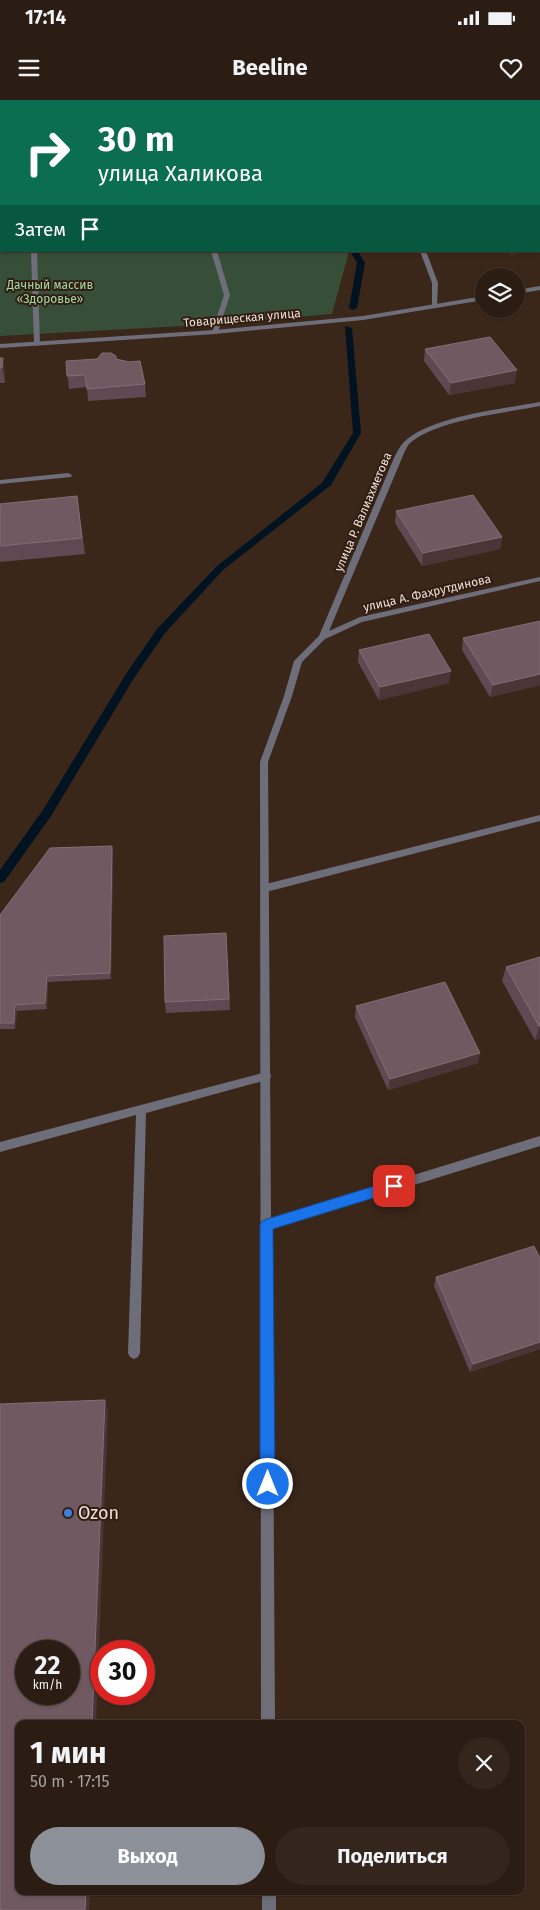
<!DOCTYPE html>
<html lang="ru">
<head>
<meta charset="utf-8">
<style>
	body { margin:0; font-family:"Fira Sans",sans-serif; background:#34261d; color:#f1f3f6; height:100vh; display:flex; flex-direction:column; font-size:19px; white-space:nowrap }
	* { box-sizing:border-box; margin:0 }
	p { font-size:16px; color:#a6a2a0 }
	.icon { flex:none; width:28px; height:28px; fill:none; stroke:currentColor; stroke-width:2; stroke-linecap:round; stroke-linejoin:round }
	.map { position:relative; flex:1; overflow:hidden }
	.side { position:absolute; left:15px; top:1620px; width:510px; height:175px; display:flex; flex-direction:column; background:#2c1d14; border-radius:10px; box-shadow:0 1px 4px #0004,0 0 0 1px #483b34 }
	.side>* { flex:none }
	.banner { position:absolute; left:0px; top:0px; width:540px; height:152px; box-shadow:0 1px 4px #0004,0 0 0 1px #483b34; background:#0b6e4f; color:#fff; overflow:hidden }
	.controls { position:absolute; left:475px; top:168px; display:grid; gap:10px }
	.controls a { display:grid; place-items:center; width:50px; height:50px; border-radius:50%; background:#2c1d14; box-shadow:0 1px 4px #0004,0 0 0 1px #483b34; font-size:25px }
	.speed { position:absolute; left:15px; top:1540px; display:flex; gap:10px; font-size:25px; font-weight:700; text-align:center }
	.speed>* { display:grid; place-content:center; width:65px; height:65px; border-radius:50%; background:#2c1d14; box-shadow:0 1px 4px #0004,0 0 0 1px #483b34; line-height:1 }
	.speed small { font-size:12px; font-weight:400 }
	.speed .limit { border:8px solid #d22; background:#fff; color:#111 }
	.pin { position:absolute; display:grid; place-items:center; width:42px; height:42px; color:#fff; margin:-21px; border-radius:10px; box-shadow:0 2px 8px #0006 }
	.me { position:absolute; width:55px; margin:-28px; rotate:0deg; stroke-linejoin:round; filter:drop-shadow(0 0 4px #0008) }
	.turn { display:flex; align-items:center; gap:18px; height:105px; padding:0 15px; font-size:22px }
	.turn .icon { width:65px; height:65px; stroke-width:2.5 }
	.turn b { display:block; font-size:35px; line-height:42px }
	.then { display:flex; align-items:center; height:48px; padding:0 15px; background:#0003; gap:10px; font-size:19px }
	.round { display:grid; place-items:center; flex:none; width:52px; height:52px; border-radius:26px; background:#34261d }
	.headline { display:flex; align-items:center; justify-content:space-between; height:85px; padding:0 15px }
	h1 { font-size:30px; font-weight:700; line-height:38px }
	.action { display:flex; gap:10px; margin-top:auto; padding:10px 15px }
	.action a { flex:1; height:58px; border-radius:30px; background:#8c9099; color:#fff; font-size:20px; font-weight:700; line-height:58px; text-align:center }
	.action a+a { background:#34261d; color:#f1f3f6 }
	.status { display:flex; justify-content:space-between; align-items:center; height:35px; padding:0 25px; background:#2c1d14; direction:ltr }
	.status svg { height:14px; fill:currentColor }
	header { display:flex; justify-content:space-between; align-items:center; height:65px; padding:0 15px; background:#2c1d14; font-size:22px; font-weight:700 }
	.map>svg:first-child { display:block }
</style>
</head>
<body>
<div class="status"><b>17:14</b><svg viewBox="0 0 49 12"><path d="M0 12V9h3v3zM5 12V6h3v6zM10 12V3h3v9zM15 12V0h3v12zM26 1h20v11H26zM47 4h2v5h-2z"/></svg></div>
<header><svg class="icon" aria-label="menu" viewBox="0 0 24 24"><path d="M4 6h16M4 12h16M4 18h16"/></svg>Beeline<svg class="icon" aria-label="heart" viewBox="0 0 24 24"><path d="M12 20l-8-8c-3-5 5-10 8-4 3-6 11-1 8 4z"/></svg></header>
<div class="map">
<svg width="540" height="1810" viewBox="0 0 540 1810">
	<rect width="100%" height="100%" fill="#3b271a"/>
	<!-- green -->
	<polygon fill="#374f38" points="0,0 540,0 540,93 539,1 1,1 1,151 349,151 332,214 200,225 0,236"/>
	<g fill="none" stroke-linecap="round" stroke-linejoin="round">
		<!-- stream -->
		<g fill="#011321" fill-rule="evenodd">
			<rect x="291" y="0" width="6" height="1"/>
			<polygon points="350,151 358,151 365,163 357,208 353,210 349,208 357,163"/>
			<polygon points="345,226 352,228 361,333 331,385 223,470 165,533 134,578 51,716 4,782 0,783 0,770 43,710 126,574 157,529 217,466 322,383 353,333"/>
		</g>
		<!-- service -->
		<g fill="#6d6e79" fill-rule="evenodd">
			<polygon points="16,0 22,0 22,1 17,1"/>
			<polygon points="166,0 172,0 173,1 167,1"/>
			<rect x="539" y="96" width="1" height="4"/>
			<polygon points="31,151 37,151 40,244 37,246 34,244"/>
			<polygon points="211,151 217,151 230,195 218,232 215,234 212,232 224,195"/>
			<polygon points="420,151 426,151 438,183 437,207 432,206 432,183"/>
			<polygon points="68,373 72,375 71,377 0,384 0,380"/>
			<polygon points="540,715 540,721 266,792 261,788 266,784"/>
			<polygon points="266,972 270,973 271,976 270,979 146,1013 140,1253 138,1257 134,1259 130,1257 128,1253 136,1015 0,1052 0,1042"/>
		</g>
		<!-- minor -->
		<g fill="#6d6e79" fill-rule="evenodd">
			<polygon points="540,186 540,190 516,194 516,190"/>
			<polygon points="484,196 484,200 363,220 215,234 0,248 0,244 215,230 363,216"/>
			<path d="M540,302v4c-35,7 -105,14 -131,38 -3,4 -5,9 -7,14l-73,173 31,-14 180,-40v4l-178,41 -37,17 -23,23 -10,34 -24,66 3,457 269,-83v10l-268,83 3,495h-14l-1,-962 24,-66 10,-35 25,-25 75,-178c3,-6 6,-12 10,-16 27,-26 100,-33 136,-40z"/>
			<rect x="262" y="1791" width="14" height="19"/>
		</g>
	</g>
	<!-- wall -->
	<g fill="#614953">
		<polygon points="425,249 515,283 449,295 424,261"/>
		<polygon points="0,258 5,274 5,283 0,283"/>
		<polygon points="116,259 145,284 146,297 88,301 87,287 69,289 66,261"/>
		<polygon points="77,396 85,454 0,462 0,404"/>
		<polygon points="396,411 502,437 500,449 422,466 395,423"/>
		<polygon points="540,521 540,585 490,597 462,550 463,538"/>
		<polygon points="359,550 449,583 379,600 358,562"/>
		<polygon points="112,746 113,753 111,879 48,882 47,909 17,911 15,929 0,929 0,815"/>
		<polygon points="226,833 230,910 166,913 165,902"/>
		<polygon points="540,857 540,938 535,940 502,881 506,867"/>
		<polygon points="356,906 480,953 478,963 388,990 355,917"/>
		<polygon points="540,1158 540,1249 470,1272 434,1186 436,1177"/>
	</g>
	<!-- shaded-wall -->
	<g fill="#4b3536">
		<polygon points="539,138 540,138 540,149 539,150"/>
		<polygon points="510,151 529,151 510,155"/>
		<polygon points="3,258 5,274 5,283 2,268"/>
		<polygon points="517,270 515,283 449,295 451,283"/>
		<polygon points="502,437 500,449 422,466 423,453"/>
		<polygon points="451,571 449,583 379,600 380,587"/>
		<polygon points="540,574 540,585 490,597 493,585"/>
		<polygon points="112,746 113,753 111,879 110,873"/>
		<polygon points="47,876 48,882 47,909 45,903"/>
		<polygon points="15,905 17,911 15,929 14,923"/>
		<polygon points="539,926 540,926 540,938 535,940"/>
		<polygon points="480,953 478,963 388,990 390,979"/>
		<polygon points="540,1242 540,1249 470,1272 473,1264"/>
		<polygon points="105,1300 108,1310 96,1624 92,1624"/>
		<polygon points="86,1791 90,1791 89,1810 85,1810"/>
	</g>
	<!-- building -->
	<g fill="#705961" stroke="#836e74" fill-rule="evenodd">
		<polygon points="539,122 540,123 540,138 539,138"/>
		<polygon points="490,237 517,270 451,283 425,249"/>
		<polygon points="102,253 111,253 116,256 116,259 129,262 140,261 145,284 87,289 85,275 67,276 66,261 97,259"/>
		<polygon points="0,258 3,258 2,268 0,268"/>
		<polygon points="473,395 502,437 423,453 396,411"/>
		<polygon points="77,396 82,438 0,446 0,404"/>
		<polygon points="540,521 540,574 493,585 463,538"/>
		<polygon points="429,534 451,571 380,587 359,550"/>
		<polygon points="112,746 110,873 47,876 45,903 15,905 14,923 0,923 0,815 50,748"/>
		<polygon points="226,833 229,899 165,902 164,836"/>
		<polygon points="540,857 540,926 539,926 506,867"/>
		<polygon points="445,882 480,953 390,979 356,906"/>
		<polygon points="534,1146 540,1158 540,1242 473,1264 436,1177"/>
		<path d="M105,1300l-13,324h-73v167h67l-1,19h-85v-506zM26,1551h43v43h-43z"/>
	</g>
	<!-- route -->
	<polygon fill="#1a73e8" stroke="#114b97" points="394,1080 399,1082 400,1086 399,1090 273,1129 275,1384 273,1390 268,1392 262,1390 260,1384 260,1125 262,1121 267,1119"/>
	<!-- markers -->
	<circle fill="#3f7fe0" stroke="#311d11" stroke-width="2" cx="68" cy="1413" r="5"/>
	<g text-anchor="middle" stroke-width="4" stroke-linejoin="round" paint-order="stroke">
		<!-- far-park labels -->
		<g font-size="12" fill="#a1daa4" stroke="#311d11">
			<text x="50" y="189">Дачный массив<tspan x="50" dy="14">«Здоровье»</tspan></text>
		</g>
		<!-- far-street labels -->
		<g font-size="12" fill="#eddfd7" stroke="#311d11">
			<text transform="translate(242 218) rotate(-5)" y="4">Товарищеская улица</text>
			<text transform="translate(363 412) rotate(-67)" y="4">улица Р. Валиахметова</text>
			<text transform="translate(427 493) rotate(-13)" y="4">улица А. Фахрутдинова</text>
		</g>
		<!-- near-poi labels -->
		<g font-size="18" fill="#eddfd7" stroke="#311d11" text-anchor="start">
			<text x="78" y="1419">Ozon</text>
		</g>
	</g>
</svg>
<div class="controls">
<a><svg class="icon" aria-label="layers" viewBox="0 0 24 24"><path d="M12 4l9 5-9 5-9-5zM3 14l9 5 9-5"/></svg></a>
</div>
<div class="speed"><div>22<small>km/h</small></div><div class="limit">30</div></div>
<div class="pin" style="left:394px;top:1086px;background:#d93025"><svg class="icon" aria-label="arrive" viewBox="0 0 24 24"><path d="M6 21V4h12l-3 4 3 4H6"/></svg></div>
<svg class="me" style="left:268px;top:1384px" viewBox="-20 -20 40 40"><circle r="17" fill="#1a73e8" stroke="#fff" stroke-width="3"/><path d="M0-11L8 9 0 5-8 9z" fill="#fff"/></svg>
<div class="banner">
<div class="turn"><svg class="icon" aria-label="right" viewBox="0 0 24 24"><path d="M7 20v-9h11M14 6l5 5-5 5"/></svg><div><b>30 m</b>улица Халикова</div></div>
<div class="then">Затем<svg class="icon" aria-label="arrive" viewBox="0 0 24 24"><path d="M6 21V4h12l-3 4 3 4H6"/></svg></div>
</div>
<section class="side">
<div class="headline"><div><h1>1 мин</h1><p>50 m · 17:15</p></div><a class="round"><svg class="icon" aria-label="close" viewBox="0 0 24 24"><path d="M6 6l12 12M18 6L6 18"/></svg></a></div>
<div class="action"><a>Выход</a><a>Поделиться</a></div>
</section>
</div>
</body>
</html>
